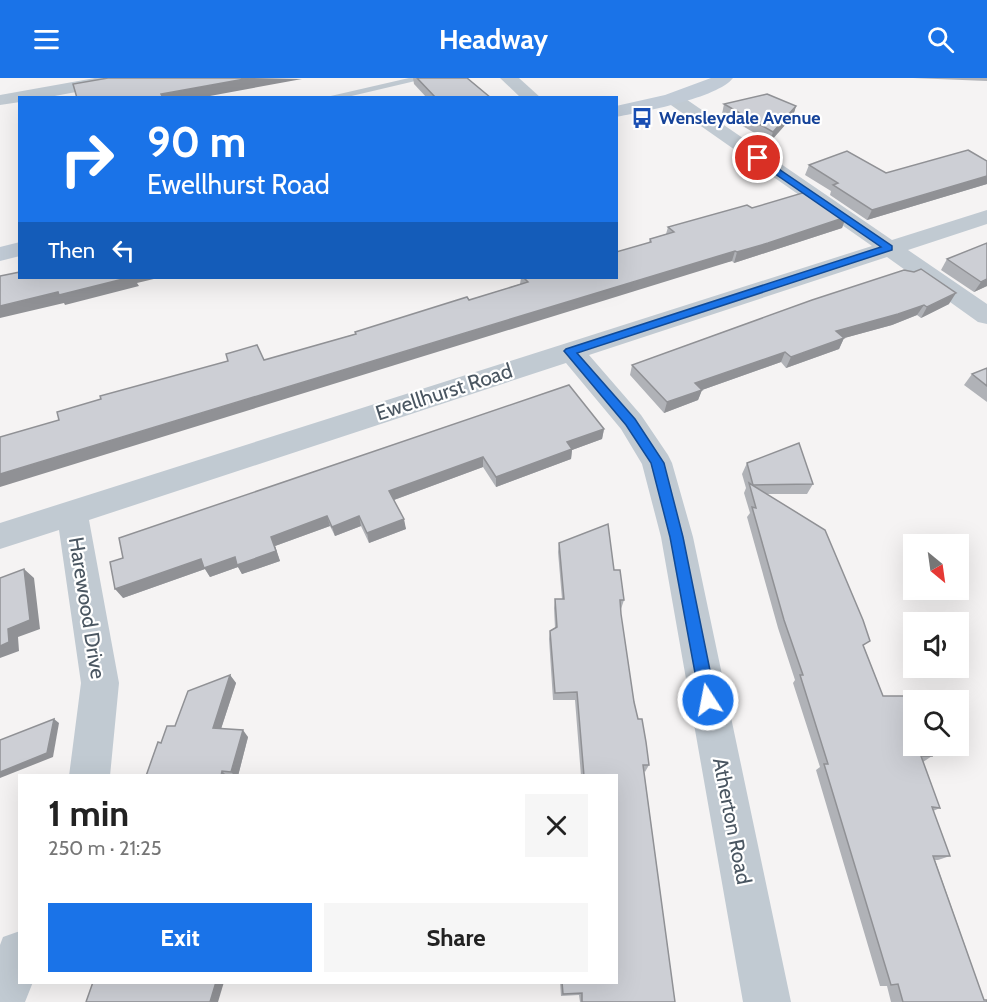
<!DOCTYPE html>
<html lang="en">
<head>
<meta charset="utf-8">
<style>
	body { margin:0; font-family:Cabin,sans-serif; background:#f6f6f6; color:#222; height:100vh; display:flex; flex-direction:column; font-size:22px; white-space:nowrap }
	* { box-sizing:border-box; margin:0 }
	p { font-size:20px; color:#767676 }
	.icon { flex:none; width:33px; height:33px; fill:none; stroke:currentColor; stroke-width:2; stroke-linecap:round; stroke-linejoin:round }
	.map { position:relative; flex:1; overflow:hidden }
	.side { position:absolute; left:18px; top:696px; width:600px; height:210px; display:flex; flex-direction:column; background:#fff; border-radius:0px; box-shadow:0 6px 24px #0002 }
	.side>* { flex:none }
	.top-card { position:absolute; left:18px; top:18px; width:600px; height:183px; border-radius:0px; box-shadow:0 6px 24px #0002; background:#1a73e8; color:#fff; overflow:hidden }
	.needle { width:39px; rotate:151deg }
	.tools { position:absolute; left:903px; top:456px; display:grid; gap:12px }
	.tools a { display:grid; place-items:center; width:66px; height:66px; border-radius:0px; background:#fff; box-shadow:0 6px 24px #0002; font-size:30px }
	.pin { position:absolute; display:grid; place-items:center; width:51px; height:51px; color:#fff; margin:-26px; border:3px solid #fff; border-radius:50%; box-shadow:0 2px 6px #0007 }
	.me { position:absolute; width:66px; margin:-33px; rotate:349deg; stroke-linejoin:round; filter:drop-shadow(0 0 4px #0008) }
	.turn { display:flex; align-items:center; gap:21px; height:126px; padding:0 30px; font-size:27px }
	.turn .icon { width:78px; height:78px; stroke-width:2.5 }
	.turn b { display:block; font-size:42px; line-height:51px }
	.then { display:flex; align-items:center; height:57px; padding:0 30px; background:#0003; gap:12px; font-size:22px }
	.round { display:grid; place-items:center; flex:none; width:63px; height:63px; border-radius:0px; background:#f6f6f6 }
	.headline { display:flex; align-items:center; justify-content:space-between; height:102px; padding:0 30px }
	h1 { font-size:36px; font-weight:700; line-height:45px }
	.cta { display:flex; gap:12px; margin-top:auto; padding:12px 30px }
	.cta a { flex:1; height:69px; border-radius:0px; background:#1a73e8; color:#fff; font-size:24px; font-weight:700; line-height:69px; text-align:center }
	.cta a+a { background:#f6f6f6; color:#222 }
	header { display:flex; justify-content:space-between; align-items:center; height:78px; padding:0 30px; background:#1a73e8; color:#fff; font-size:27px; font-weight:700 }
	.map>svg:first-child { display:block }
</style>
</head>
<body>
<header><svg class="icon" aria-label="menu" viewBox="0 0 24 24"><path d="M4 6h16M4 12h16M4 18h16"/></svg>Headway<svg class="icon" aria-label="search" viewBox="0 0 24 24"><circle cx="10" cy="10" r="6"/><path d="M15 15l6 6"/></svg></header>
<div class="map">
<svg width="987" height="924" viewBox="0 0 987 924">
	<rect width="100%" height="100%" fill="#f5f3f3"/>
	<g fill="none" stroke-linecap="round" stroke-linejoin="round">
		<!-- lane -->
		<polygon fill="#c1cad2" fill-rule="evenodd" points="409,0 428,0 343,20 322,20"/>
		<!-- street -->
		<g fill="#c1cad2" fill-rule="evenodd">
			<polygon points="95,0 133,0 130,4 124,5 44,20 20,20 20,24 0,27 0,17"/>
			<polygon points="500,0 519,0 541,20 521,20"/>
			<polygon points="674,16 680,17 892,162 987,132 987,146 908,172 987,226 987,246 978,244 887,179 589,277 641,337 668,377 672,385 693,459 791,924 743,924 661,459 642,386 621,351 566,285 89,442 119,605 110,698 69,698 81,605 59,452 0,471 0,445 872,168 668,25 665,21 668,17"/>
			<polygon points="20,853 20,904 33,904 25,924 0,924 0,867 3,859"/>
		</g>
		<!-- secondary -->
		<g fill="#c1cbd6" fill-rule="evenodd">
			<path d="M711,0h22c-15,20 -91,34 -117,39v-11l49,-11z"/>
			<polygon points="20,164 20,178 0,183 0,169"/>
		</g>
	</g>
	<!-- wall -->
	<g fill="#b0b2b7">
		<polygon points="413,0 417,0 491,20 427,20 414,6"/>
		<polygon points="913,0 987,0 987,3"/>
		<polygon points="724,26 796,28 793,38 770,64 722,36"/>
		<polygon points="987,83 987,106 867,142 830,117 831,113 805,97 809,87 886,95"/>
		<polygon points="752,130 846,139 842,150 734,185 732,183 59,342 355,256 355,254 469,222 520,206 521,200 616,200 649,165 650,161 666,156 668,149"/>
		<polygon points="947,181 987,208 974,214 941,192"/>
		<polygon points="812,222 949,226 921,240 917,237 892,247 844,260 839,271 786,290 781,284 702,312 698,322 664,335 630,297 632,287"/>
		<polygon points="987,290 987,324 964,307 972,296"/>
		<polygon points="604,351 602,361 572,372 571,381 496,409 483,389 394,422 406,451 369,465 361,448 335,458 330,448 275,468 280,483 242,496 238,489 210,499 205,491 123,520 123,480 119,460"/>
		<polygon points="747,385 813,406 807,416 767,416 864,569 883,618 932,678 923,684 940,730 933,733 950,778 938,782 935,782 984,922 987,924 891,924 887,908 880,908 816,692 820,689 793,605 795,602 778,550 747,439 750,435 744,415 746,410 742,396"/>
		<polygon points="559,465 614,492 624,522 621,531 620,531 634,624 649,687 645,694 644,693 675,924 580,924 579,917 561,918 560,904 616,904 616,698 581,698 575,622 553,622 549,561 550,553 555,550 554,530 555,521 562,521 558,474"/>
		<polygon points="230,597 236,605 221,651 248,659 238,698 146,698 161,665 175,648"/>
	</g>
	<!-- shaded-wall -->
	<g fill="#909195">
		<polygon points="250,0 302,1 199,20 163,20 161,16"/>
		<polygon points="796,28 793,38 770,64 773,54"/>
		<polygon points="987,98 987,106 867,142 872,132"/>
		<polygon points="846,139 842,150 734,185 737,174"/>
		<polygon points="735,173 732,183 0,409 0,396"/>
		<polygon points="127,200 158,200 137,205 139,208 65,227 64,225 0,240 0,228 58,214"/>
		<polygon points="987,201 987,208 974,214 981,204"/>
		<polygon points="956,215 949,226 921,240 927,229"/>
		<polygon points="924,227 917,237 892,247 830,264 836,253"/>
		<polygon points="844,260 839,271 786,290 791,279"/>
		<polygon points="785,274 781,284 702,312 698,322 664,335 667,324 695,305"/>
		<polygon points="604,351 602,361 572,372 571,381 496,409 496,399 567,364"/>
		<polygon points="483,379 483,389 391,423 389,413"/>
		<polygon points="327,438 330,448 275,468 280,483 242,496 238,489 210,499 205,491 123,520 115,511 201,481 271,459"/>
		<polygon points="359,438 361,448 335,458 332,449"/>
		<polygon points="404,441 406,451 369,465 367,455"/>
		<polygon points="24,491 34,500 40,551 18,559 19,573 0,580 0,568 8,551"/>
		<polygon points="230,597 236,605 219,657 213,650"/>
		<polygon points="54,641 59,645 53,679 0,700 0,694"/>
		<polygon points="243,652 248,659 238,698 235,698 231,694"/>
		<polygon points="222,693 227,698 221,698"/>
		<polygon points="216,904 224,904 218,924 210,924"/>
	</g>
	<!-- building -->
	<g fill="#cdcfd5" stroke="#909195" stroke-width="1.5">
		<polygon points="108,0 250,0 161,16 163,20 77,20 73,6"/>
		<polygon points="417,0 467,0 491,20 436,20"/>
		<polygon points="767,16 796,28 773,54 724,26"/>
		<polygon points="968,72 987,83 987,98 872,132 833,107 838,105 809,87 847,73 886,95"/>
		<polygon points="809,113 846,139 768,165 737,174 735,173 0,396 0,359 59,342 57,334 101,321 100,318 228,283 226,276 257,267 264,282 356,256 355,254 467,219 469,222 528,204 524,200 616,200 616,174 651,164 650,161 674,154 668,149 747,127 752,130"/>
		<polygon points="987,165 987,201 981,204 947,181"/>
		<polygon points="921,191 956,215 927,229 924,227 898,236 836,253 844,260 791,279 785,274 695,305 702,312 667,324 632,287 812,222 904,192 914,194"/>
		<polygon points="20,194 20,200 127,200 59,217 58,214 0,228 0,198"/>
		<polygon points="987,290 987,308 972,296"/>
		<polygon points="569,307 604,351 567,364 572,371 496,399 483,379 389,413 404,441 367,455 359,438 332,449 327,438 271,459 276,473 237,487 235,479 204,490 201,481 115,511 110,484 123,480 119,460"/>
		<polygon points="799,365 813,406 753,407 747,385"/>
		<polygon points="749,405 825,452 863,542 870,563 863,567 883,618 908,618 914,631 914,668 928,668 932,678 921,678 940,730 932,729 950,778 933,778 984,922 987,922 987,924 903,924 898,906 891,907 824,686 828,686 800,597 803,597 784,542 752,429 756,430"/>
		<polygon points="608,446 614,492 620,492 624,522 620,522 621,536 634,624 638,641 642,641 646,664 649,687 643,687 675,924 582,924 582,915 563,916 562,904 616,904 616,698 584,698 577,614 555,615 550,553 557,549 555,521 564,521 559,465"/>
		<polygon points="24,491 30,542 8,551 9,564 0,568 0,500"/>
		<polygon points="230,597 213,650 243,652 231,694 222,693 221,698 146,698 158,664 161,665 167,648 175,648 188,613"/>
		<polygon points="54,641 47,675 0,694 0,662"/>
		<polygon points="93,904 216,904 210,924 86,924"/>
	</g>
	<!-- route -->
	<polygon fill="#1a73e8" stroke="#114b97" stroke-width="1.5" points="758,77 892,168 892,172 577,275 635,341 664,385 683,459 716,622 714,627 708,629 703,627 700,622 670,459 651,385 626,347 564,273 566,271 881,169 755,82 754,80"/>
	<!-- icons -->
	<defs>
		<symbol id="bus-bare" viewBox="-9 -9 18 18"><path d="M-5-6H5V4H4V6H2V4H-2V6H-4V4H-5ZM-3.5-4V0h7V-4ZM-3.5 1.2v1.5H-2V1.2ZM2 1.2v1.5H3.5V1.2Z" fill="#1a4fb4" stroke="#fff" stroke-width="2.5" paint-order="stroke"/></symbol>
	</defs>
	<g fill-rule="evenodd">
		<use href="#bus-bare" x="627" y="25" width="30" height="30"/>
	</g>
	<g text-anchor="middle" stroke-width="4.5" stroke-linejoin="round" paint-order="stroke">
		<!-- far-transit labels -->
		<g font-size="18" font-weight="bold" fill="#164399" stroke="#fff" text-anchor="start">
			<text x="659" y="46">Wensleydale Avenue</text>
		</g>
		<!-- street labels -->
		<g font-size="21" fill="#4a5661" stroke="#fff">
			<text transform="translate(444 314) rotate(-18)" y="7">Ewellhurst Road</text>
			<text transform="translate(87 530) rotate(81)" y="7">Harewood Drive</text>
			<text transform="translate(732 743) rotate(79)" y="7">Atherton Road</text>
		</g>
	</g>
</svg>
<div class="tools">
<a><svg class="needle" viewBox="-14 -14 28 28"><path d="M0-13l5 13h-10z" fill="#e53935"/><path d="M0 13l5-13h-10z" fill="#767676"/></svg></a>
<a><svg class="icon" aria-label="sound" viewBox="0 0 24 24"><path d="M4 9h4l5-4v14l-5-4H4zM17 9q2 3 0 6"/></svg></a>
<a><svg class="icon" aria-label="search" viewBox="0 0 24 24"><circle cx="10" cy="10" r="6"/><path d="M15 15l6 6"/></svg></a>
</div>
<div class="pin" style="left:758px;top:80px;background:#d93025"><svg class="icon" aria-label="arrive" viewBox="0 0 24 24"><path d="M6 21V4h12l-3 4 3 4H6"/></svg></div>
<svg class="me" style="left:708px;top:622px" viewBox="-20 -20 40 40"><circle r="17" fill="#1a73e8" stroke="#fff" stroke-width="3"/><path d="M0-11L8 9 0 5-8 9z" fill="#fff"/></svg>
<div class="top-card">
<div class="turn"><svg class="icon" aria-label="right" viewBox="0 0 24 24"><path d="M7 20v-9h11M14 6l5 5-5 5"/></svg><div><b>90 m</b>Ewellhurst Road</div></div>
<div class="then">Then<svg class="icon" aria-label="left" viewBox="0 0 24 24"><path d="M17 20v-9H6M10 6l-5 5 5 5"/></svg></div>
</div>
<section class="side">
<div class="headline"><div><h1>1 min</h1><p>250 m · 21:25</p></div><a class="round"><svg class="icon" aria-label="close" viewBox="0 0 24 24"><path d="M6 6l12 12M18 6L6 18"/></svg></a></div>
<div class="cta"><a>Exit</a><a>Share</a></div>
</section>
</div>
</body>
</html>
